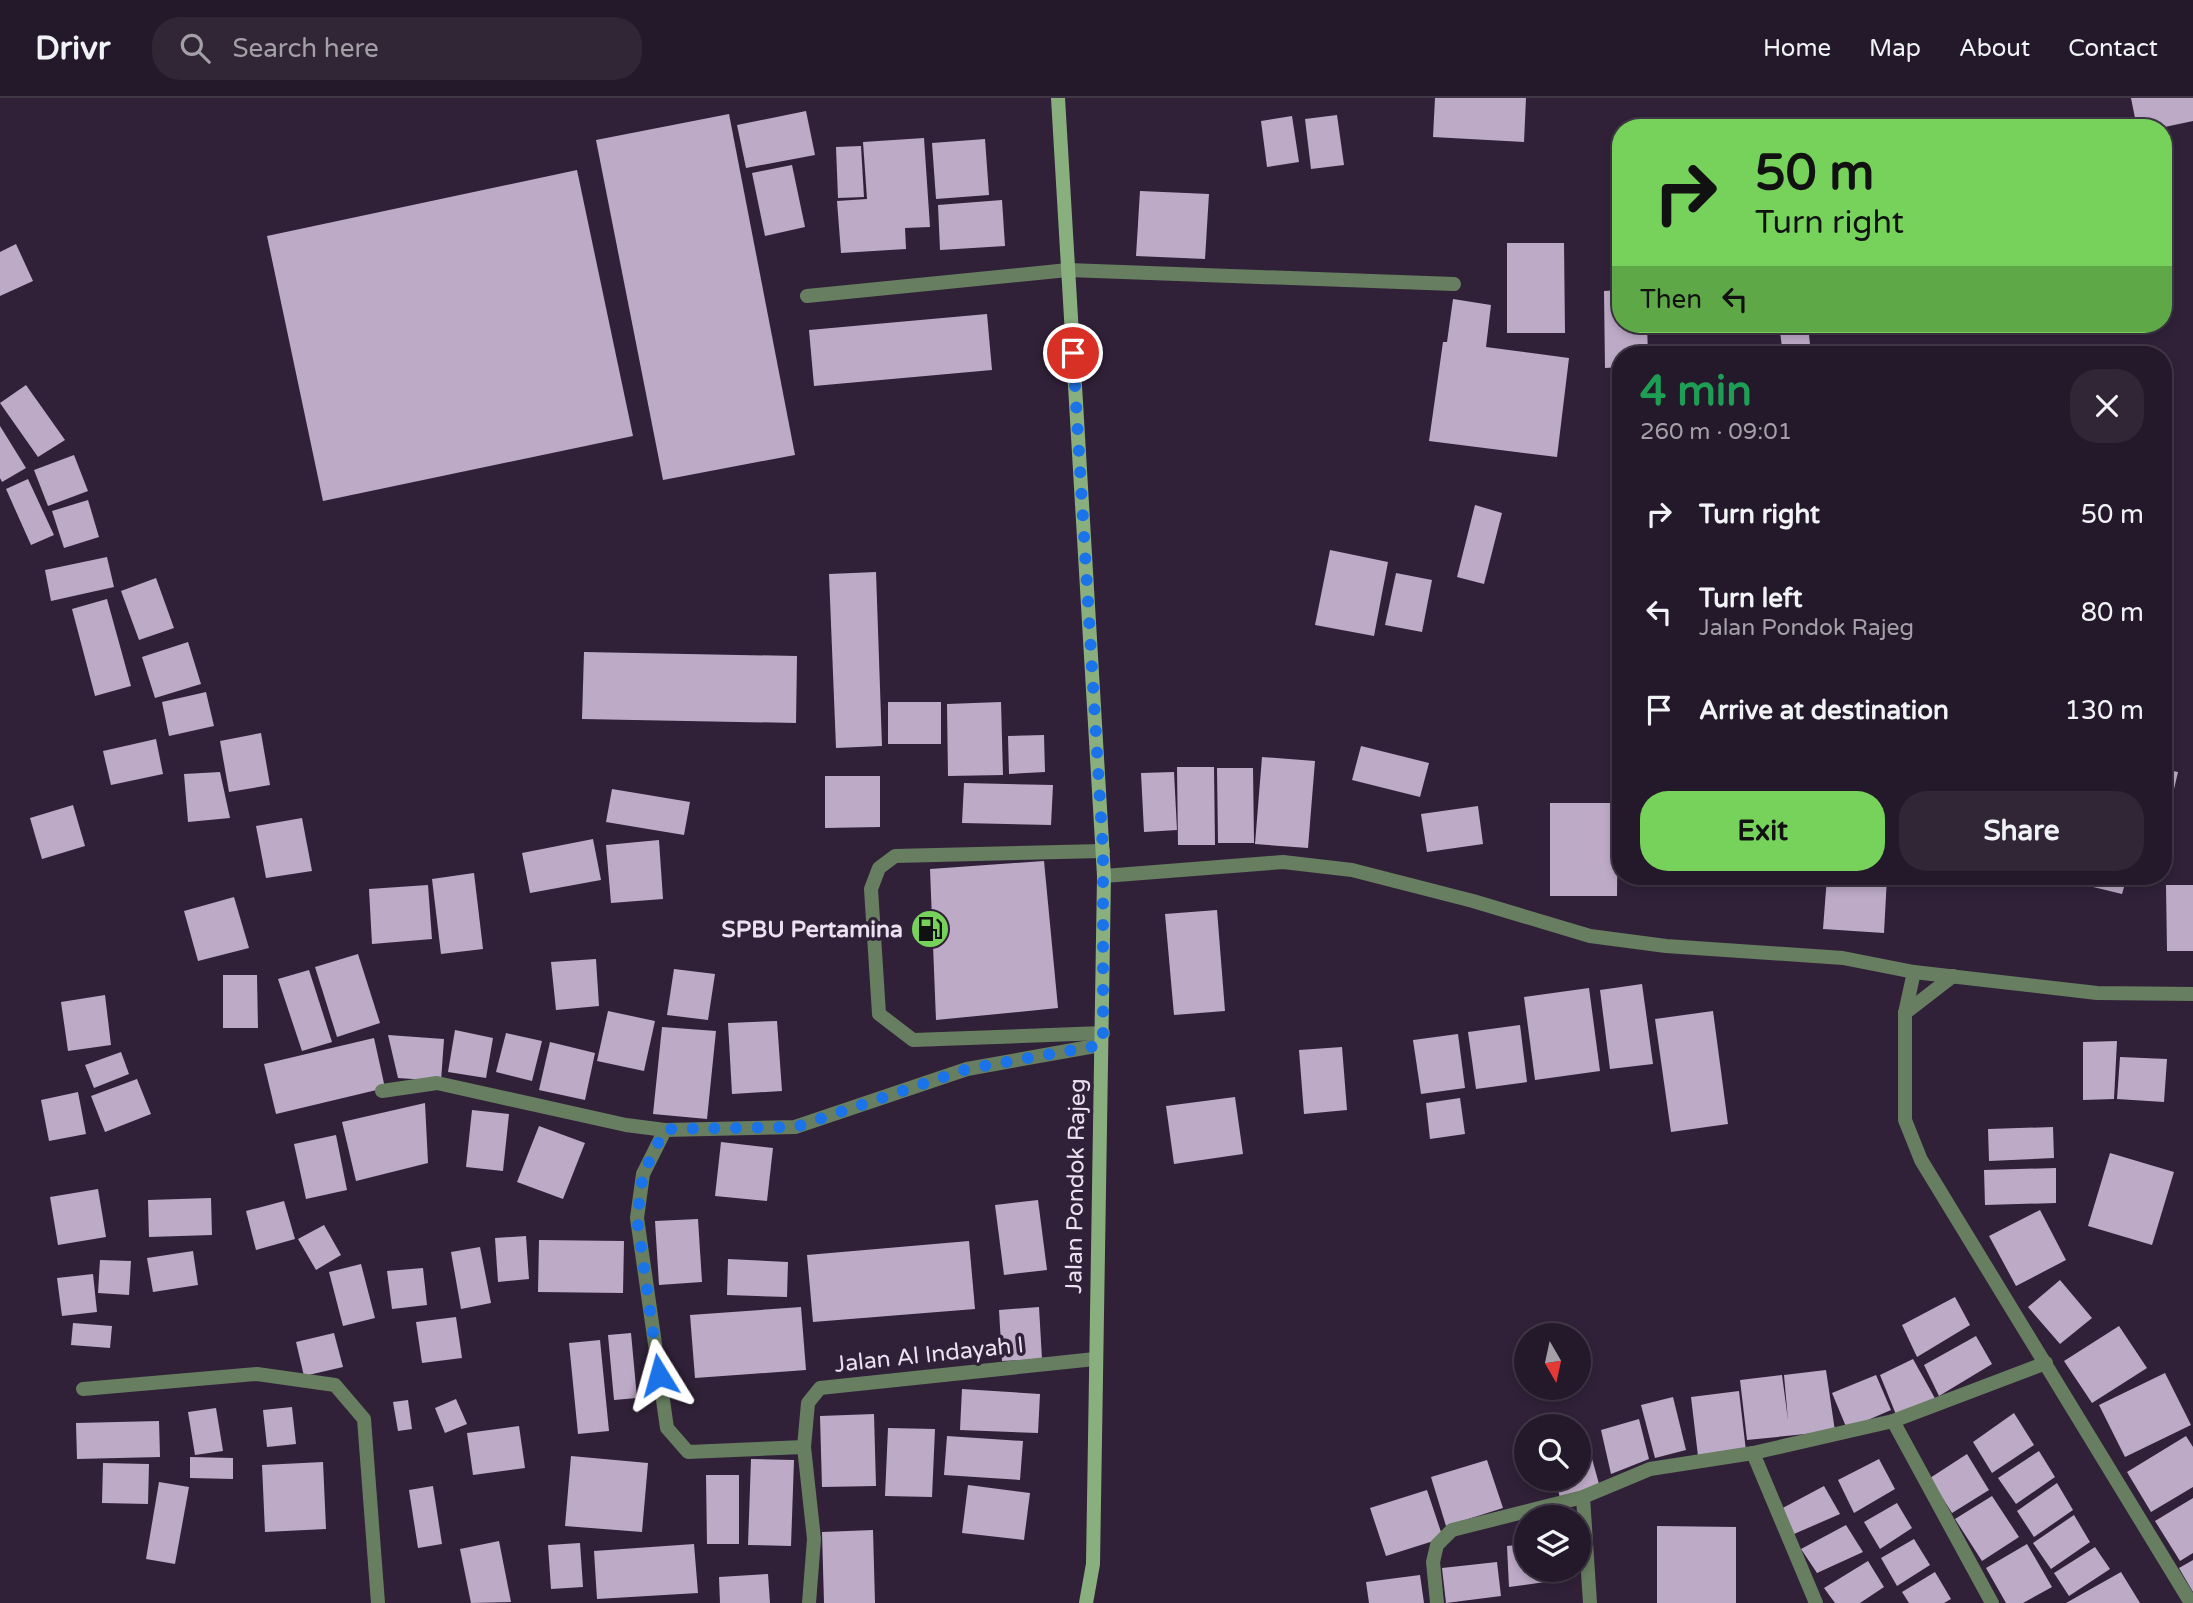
<!DOCTYPE html>
<html lang="en">
<head>
<meta charset="utf-8">
<style>
	body { margin:0; font-family:"Varela Round",sans-serif; background:#302636; color:#f1f3f6; height:100vh; display:flex; flex-direction:column; font-size:26px; white-space:nowrap }
	* { box-sizing:border-box; margin:0 }
	p { font-size:23px; color:#a3a0a8 }
	.icon { flex:none; width:38px; height:38px; fill:none; stroke:currentColor; stroke-width:2; stroke-linecap:round; stroke-linejoin:round }
	.map { position:relative; flex:1; overflow:hidden }
	.panel { position:absolute; left:1612px; top:248px; width:560px; height:539px; display:flex; flex-direction:column; background:#24192a; border-radius:28px; box-shadow:0 4px 10px #0003,0 0 0 2px #413847 }
	.panel>* { flex:none }
	.guide { position:absolute; left:1612px; top:21px; width:560px; height:214px; border-radius:28px; box-shadow:0 4px 10px #0003,0 0 0 2px #413847; background:#76d25a; color:#111; overflow:hidden }
	.needle { width:46px; rotate:171deg }
	.buttons { position:absolute; left:1514px; top:1225px; display:grid; gap:14px }
	.buttons a { display:grid; place-items:center; width:77px; height:77px; border-radius:50%; background:#24192a; box-shadow:0 4px 10px #0003,0 0 0 2px #413847; font-size:35px }
	.pin { position:absolute; display:grid; place-items:center; width:60px; height:60px; color:#fff; margin:-30px; border:4px solid #fff; border-radius:50%; box-shadow:0 2px 7px #0007 }
	.me { position:absolute; width:77px; margin:-38px; rotate:352deg; stroke-linejoin:round; filter:drop-shadow(0 0 5px #0008) }
	.turn { display:flex; align-items:center; gap:24px; height:147px; padding:0 28px; font-size:32px }
	.turn .icon { width:91px; height:91px; stroke-width:2.5 }
	.turn b { display:block; font-size:49px; line-height:60px }
	.then { display:flex; align-items:center; height:66px; padding:0 28px; background:#0003; gap:14px; font-size:26px }
	.round { display:grid; place-items:center; flex:none; width:74px; height:74px; border-radius:28px; background:#302636 }
	.head { display:flex; align-items:center; justify-content:space-between; height:119px; padding:0 28px }
	h1 { font-size:42px; font-weight:700; line-height:52px; color:#1e9e55 }
	.action { display:flex; gap:14px; margin-top:auto; padding:14px 28px }
	.action a { flex:1; height:80px; border-radius:28px; background:#76d25a; color:#111; font-size:28px; font-weight:700; line-height:80px; text-align:center }
	.action a+a { background:#302636; color:#f1f3f6 }
	ul { padding:0; list-style:none }
	li { display:flex; align-items:center; gap:21px; height:98px; padding:0 28px }
	li div { flex:1 }
	li b { display:block; font-size:26px }
	li em { font-style:normal }
	header { display:flex; align-items:center; gap:42px; box-sizing:border-box; height:98px; padding:0 35px; background:#24192a; border-bottom:2px solid #413847 }
	header strong { font-size:33px }
	nav { display:flex; gap:38px; margin-inline-start:auto; font-size:24px }
	.search { width:490px; height:63px; background:#302636; display:flex; align-items:center; gap:18px; box-sizing:border-box; padding:0 24px; border-radius:28px; color:#a3a0a8; font-size:26px }
	.map>svg:first-child { display:block }
</style>
</head>
<body>
<header>
<strong>Drivr</strong>
<div class="search"><svg class="icon" aria-label="search" viewBox="0 0 24 24"><circle cx="10" cy="10" r="6"/><path d="M15 15l6 6"/></svg>Search here</div>
<nav><a>Home</a><a>Map</a><a>About</a><a>Contact</a></nav>
</header>
<div class="map">
<svg width="2193" height="1505" viewBox="0 0 2193 1505">
	<rect width="100%" height="100%" fill="#302138"/>
	<!-- building -->
	<g fill="#bdaac7">
		<polygon points="1435,0 1526,0 1524,44 1433,39"/>
		<polygon points="2131,0 2193,0 2193,23 2160,30 2137,30"/>
		<polygon points="806,13 815,57 746,70 737,27"/>
		<polygon points="729,16 795,357 663,382 596,42"/>
		<polygon points="1337,17 1344,67 1311,71 1305,21"/>
		<polygon points="1292,18 1299,64 1267,69 1261,23"/>
		<polygon points="924,40 930,129 905,130 906,151 841,155 837,103 867,101 863,44"/>
		<polygon points="985,41 989,97 936,101 932,45"/>
		<polygon points="861,48 864,99 838,100 836,49"/>
		<polygon points="792,67 805,129 765,138 752,75"/>
		<polygon points="577,72 633,338 323,403 267,138"/>
		<polygon points="1140,93 1209,96 1205,161 1136,158"/>
		<polygon points="1002,102 1005,148 940,152 938,107"/>
		<polygon points="1620,125 1620,185 1612,185 1611,126"/>
		<polygon points="1507,145 1564,145 1565,235 1507,235"/>
		<polygon points="16,146 33,183 0,198 0,154"/>
		<polygon points="1620,192 1620,226 1647,226 1648,257 1620,257 1620,269 1605,270 1604,193"/>
		<polygon points="1453,201 1491,207 1486,249 1569,260 1557,359 1429,343 1443,244 1447,244"/>
		<polygon points="987,216 992,272 814,288 809,232"/>
		<polygon points="1779,226 1880,226 1881,227 1809,237 1811,256 1783,257"/>
		<polygon points="26,287 65,342 38,359 0,305"/>
		<polygon points="0,328 26,370 2,384 0,380"/>
		<polygon points="74,357 88,393 48,408 34,372"/>
		<polygon points="28,381 54,437 31,447 6,391"/>
		<polygon points="88,402 99,439 64,450 52,413"/>
		<polygon points="1475,407 1502,415 1484,486 1457,479"/>
		<polygon points="1330,452 1388,464 1374,538 1315,527"/>
		<polygon points="107,459 114,489 51,503 45,472"/>
		<polygon points="876,474 882,648 836,650 829,476"/>
		<polygon points="1396,475 1432,482 1422,534 1385,527"/>
		<polygon points="156,480 174,530 139,542 121,493"/>
		<polygon points="107,501 131,588 95,598 72,511"/>
		<polygon points="188,544 201,586 155,600 142,559"/>
		<polygon points="584,554 797,558 796,625 582,621"/>
		<polygon points="206,594 214,628 169,638 162,604"/>
		<rect x="888" y="604" width="53" height="42"/>
		<polygon points="1001,604 1003,677 948,678 947,606"/>
		<polygon points="261,635 270,687 229,694 220,643"/>
		<polygon points="1044,637 1045,674 1009,676 1008,638"/>
		<polygon points="156,641 163,676 111,687 103,653"/>
		<polygon points="1361,648 1429,665 1420,699 1352,682"/>
		<polygon points="1262,659 1315,663 1308,750 1255,746"/>
		<polygon points="1177,669 1214,669 1215,747 1178,747"/>
		<polygon points="1217,670 1253,670 1254,745 1218,745"/>
		<polygon points="2163,671 2178,674 2164,734 2163,734"/>
		<polygon points="220,674 230,720 188,724 184,676"/>
		<polygon points="1174,674 1177,732 1144,734 1141,675"/>
		<polygon points="825,678 880,678 880,729 825,730"/>
		<polygon points="964,685 1053,687 1051,727 962,725"/>
		<polygon points="612,691 690,704 684,737 606,724"/>
		<polygon points="1550,705 1618,705 1617,798 1550,798"/>
		<polygon points="73,707 85,748 42,761 30,720"/>
		<polygon points="1478,708 1483,746 1427,754 1421,716"/>
		<polygon points="302,720 312,773 266,780 256,728"/>
		<polygon points="593,741 601,782 530,795 522,755"/>
		<polygon points="659,742 663,801 611,805 606,747"/>
		<polygon points="1044,763 1058,910 936,922 930,771"/>
		<polygon points="474,775 483,851 441,856 432,781"/>
		<polygon points="1827,779 1887,779 1884,835 1823,831"/>
		<polygon points="2088,779 2127,779 2122,796 2085,787"/>
		<polygon points="428,787 432,841 372,846 369,791"/>
		<polygon points="2166,787 2193,787 2193,853 2167,853"/>
		<polygon points="234,799 249,850 198,863 184,813"/>
		<polygon points="1217,812 1225,913 1174,917 1165,816"/>
		<polygon points="358,856 380,925 337,939 315,869"/>
		<polygon points="596,861 599,908 556,912 551,864"/>
		<polygon points="674,871 715,876 708,922 667,917"/>
		<polygon points="309,872 332,944 302,953 278,881"/>
		<polygon points="223,877 257,877 258,930 223,930"/>
		<polygon points="1642,886 1653,966 1610,971 1600,892"/>
		<polygon points="1589,890 1600,973 1535,982 1524,899"/>
		<polygon points="105,897 111,947 68,953 61,904"/>
		<polygon points="608,913 655,923 644,973 597,963"/>
		<polygon points="1713,913 1728,1026 1671,1034 1655,921"/>
		<polygon points="777,923 782,993 732,996 728,925"/>
		<polygon points="1520,927 1527,984 1476,991 1468,934"/>
		<polygon points="662,929 716,933 707,1021 653,1016"/>
		<polygon points="455,932 493,940 486,980 448,974"/>
		<polygon points="506,935 542,943 532,983 496,974"/>
		<polygon points="1458,936 1465,990 1421,996 1413,942"/>
		<polygon points="388,937 444,941 441,983 398,980"/>
		<polygon points="374,940 385,990 276,1016 264,966"/>
		<polygon points="2117,943 2114,1001 2083,1002 2083,944"/>
		<polygon points="550,944 595,955 585,1002 539,992"/>
		<polygon points="1342,949 1347,1012 1304,1016 1299,952"/>
		<polygon points="121,954 129,976 94,990 85,967"/>
		<polygon points="2120,959 2167,961 2164,1004 2117,1001"/>
		<polygon points="137,981 151,1016 105,1034 91,998"/>
		<polygon points="78,994 86,1036 49,1043 41,1002"/>
		<polygon points="1235,999 1243,1056 1174,1066 1166,1008"/>
		<polygon points="1460,1000 1465,1036 1430,1041 1426,1005"/>
		<polygon points="425,1005 428,1065 356,1083 342,1024"/>
		<polygon points="472,1012 509,1016 503,1073 466,1069"/>
		<polygon points="539,1028 585,1045 563,1101 517,1084"/>
		<polygon points="2053,1029 2054,1060 1989,1063 1988,1031"/>
		<polygon points="336,1037 347,1092 306,1101 294,1046"/>
		<polygon points="721,1044 773,1050 767,1103 715,1098"/>
		<polygon points="2110,1055 2174,1074 2152,1147 2088,1128"/>
		<polygon points="2056,1070 2056,1105 1985,1107 1984,1072"/>
		<polygon points="98,1091 106,1139 58,1147 50,1099"/>
		<polygon points="211,1100 212,1137 149,1139 148,1102"/>
		<polygon points="1038,1102 1047,1172 1004,1177 995,1107"/>
		<polygon points="284,1103 295,1141 256,1152 246,1113"/>
		<polygon points="2040,1112 2066,1162 2016,1188 1989,1138"/>
		<polygon points="698,1121 702,1184 659,1187 655,1123"/>
		<polygon points="324,1127 341,1157 316,1172 298,1141"/>
		<polygon points="526,1138 529,1181 498,1184 495,1140"/>
		<polygon points="539,1142 624,1143 623,1195 538,1194"/>
		<polygon points="969,1143 975,1211 813,1224 807,1157"/>
		<polygon points="480,1149 491,1205 461,1211 451,1154"/>
		<polygon points="193,1153 198,1187 153,1194 147,1160"/>
		<polygon points="728,1161 788,1164 787,1199 727,1197"/>
		<polygon points="100,1162 131,1163 129,1197 98,1195"/>
		<polygon points="361,1166 375,1220 343,1228 329,1174"/>
		<polygon points="423,1170 427,1207 392,1211 387,1173"/>
		<polygon points="93,1176 97,1214 62,1218 57,1180"/>
		<polygon points="2060,1182 2092,1220 2060,1246 2028,1209"/>
		<polygon points="1955,1199 1970,1227 1917,1259 1902,1227"/>
		<polygon points="801,1209 806,1272 695,1280 690,1217"/>
		<polygon points="1039,1209 1042,1261 1002,1263 999,1212"/>
		<polygon points="456,1219 462,1260 422,1265 416,1224"/>
		<polygon points="73,1225 112,1228 110,1250 71,1247"/>
		<polygon points="2119,1228 2147,1270 2092,1305 2064,1263"/>
		<polygon points="334,1235 343,1269 304,1278 296,1244"/>
		<polygon points="631,1235 637,1300 614,1302 608,1237"/>
		<polygon points="1976,1238 1992,1266 1939,1298 1924,1267"/>
		<polygon points="600,1242 609,1333 578,1336 569,1245"/>
		<polygon points="1913,1261 1937,1304 1897,1319 1880,1277"/>
		<polygon points="1826,1272 1835,1333 1747,1342 1740,1282 1782,1277 1788,1322 1784,1277"/>
		<polygon points="2165,1275 2191,1327 2125,1359 2099,1307"/>
		<polygon points="1876,1277 1891,1312 1847,1331 1832,1295"/>
		<polygon points="962,1291 1040,1296 1038,1335 960,1332"/>
		<polygon points="1739,1293 1746,1353 1698,1358 1691,1299"/>
		<polygon points="1673,1299 1686,1352 1655,1360 1641,1307"/>
		<polygon points="456,1301 467,1326 445,1335 435,1310"/>
		<polygon points="408,1302 412,1331 398,1333 393,1304"/>
		<polygon points="292,1309 296,1346 267,1349 263,1312"/>
		<polygon points="216,1310 223,1353 195,1357 188,1314"/>
		<polygon points="2014,1315 2034,1347 1992,1375 1973,1344"/>
		<polygon points="874,1316 876,1388 822,1389 820,1318"/>
		<polygon points="1639,1321 1649,1361 1611,1376 1601,1332"/>
		<polygon points="159,1323 160,1359 77,1361 76,1325"/>
		<polygon points="519,1328 525,1370 473,1377 467,1335"/>
		<polygon points="888,1330 935,1331 932,1399 885,1398"/>
		<polygon points="947,1338 1023,1343 1020,1382 944,1377"/>
		<polygon points="2186,1338 2193,1349 2193,1389 2151,1414 2127,1374"/>
		<polygon points="1588,1346 1599,1386 1560,1401 1556,1381 1578,1381 1578,1349"/>
		<polygon points="2039,1353 2055,1379 2016,1406 1998,1380"/>
		<polygon points="1967,1356 1989,1392 1952,1415 1930,1380"/>
		<polygon points="571,1358 648,1365 642,1434 565,1428"/>
		<polygon points="190,1359 233,1360 233,1381 190,1380"/>
		<polygon points="751,1361 794,1362 791,1448 748,1447"/>
		<polygon points="1879,1361 1895,1391 1854,1415 1838,1382"/>
		<polygon points="1487,1362 1503,1410 1446,1428 1431,1379"/>
		<polygon points="323,1364 326,1431 265,1434 262,1367"/>
		<polygon points="103,1365 149,1366 148,1406 102,1405"/>
		<polygon points="706,1377 739,1377 739,1446 707,1446"/>
		<polygon points="159,1384 189,1389 175,1466 146,1461"/>
		<polygon points="2057,1385 2073,1412 2034,1439 2017,1413"/>
		<polygon points="968,1387 1030,1395 1024,1442 962,1435"/>
		<polygon points="433,1388 442,1446 418,1450 409,1392"/>
		<polygon points="1824,1388 1840,1416 1794,1436 1779,1412"/>
		<polygon points="1427,1392 1443,1440 1386,1458 1370,1410"/>
		<polygon points="1992,1398 2019,1439 1982,1463 1955,1421"/>
		<polygon points="2193,1400 2193,1455 2180,1463 2155,1423"/>
		<polygon points="1897,1405 1912,1430 1880,1451 1864,1424"/>
		<polygon points="2074,1417 2090,1444 2051,1471 2033,1445"/>
		<polygon points="1846,1427 1863,1454 1817,1475 1801,1451"/>
		<polygon points="1657,1428 1736,1429 1736,1505 1657,1505"/>
		<polygon points="873,1432 875,1505 824,1505 822,1434"/>
		<polygon points="1914,1441 1930,1467 1897,1488 1881,1460"/>
		<polygon points="499,1443 511,1504 471,1505 460,1451"/>
		<polygon points="580,1445 583,1489 551,1491 548,1447"/>
		<polygon points="694,1446 698,1495 597,1501 594,1453"/>
		<polygon points="1526,1446 1526,1472 1559,1472 1560,1482 1509,1489 1507,1448"/>
		<polygon points="2027,1446 2052,1489 2023,1505 2006,1505 1986,1470"/>
		<polygon points="2095,1449 2110,1471 2069,1498 2054,1475"/>
		<polygon points="2193,1462 2193,1494 2179,1470"/>
		<polygon points="1868,1463 1884,1489 1860,1505 1835,1505 1824,1490"/>
		<polygon points="1497,1464 1501,1498 1446,1505 1442,1470"/>
		<polygon points="1935,1474 1951,1501 1944,1505 1909,1505 1902,1494"/>
		<polygon points="2121,1474 2140,1505 2066,1505"/>
		<polygon points="768,1476 770,1505 720,1505 719,1479"/>
		<polygon points="1420,1477 1424,1505 1369,1505 1366,1484"/>
	</g>
	<g fill="none" stroke-linecap="round" stroke-linejoin="round">
		<!-- service -->
		<g stroke="#677e60" stroke-width="14">
			<polyline points="807,198 1068,172"/>
			<polyline points="1103,935 913,942 879,916 871,791 879,770 895,758 1103,753"/>
		</g>
		<!-- minor -->
		<g stroke="#677e60" stroke-width="14">
			<polyline points="1068,172 1454,186"/>
			<polyline points="1104,778 1283,764 1352,772 1473,803 1590,838 1666,848 1843,860 1914,874 2097,895 2193,896"/>
			<polyline points="1914,874 1905,915 1905,1022 1921,1062 2191,1505"/>
			<polyline points="1905,915 1953,878"/>
			<polyline points="382,993 437,985 626,1027 665,1032"/>
			<polyline points="83,1291 257,1276 335,1287 364,1321 378,1505"/>
			<polyline points="1893,1323 1992,1505"/>
			<polyline points="804,1349 688,1354 667,1330 637,1120 643,1076 665,1032 795,1029 967,971 1101,947"/>
			<polyline points="1753,1355 1893,1323 2046,1265"/>
			<polyline points="1583,1399 1590,1505"/>
			<polyline points="809,1505 814,1441 804,1349 808,1305 820,1290 1095,1261"/>
			<polyline points="1437,1505 1433,1464 1437,1447 1452,1432 1583,1399 1650,1371 1753,1355 1816,1505"/>
		</g>
		<!-- secondary -->
		<polyline stroke="#8aaf7f" stroke-width="14" points="1058,0 1104,778 1093,1466 1086,1505"/>
	</g>
	<g fill="none" stroke-linecap="round" stroke-linejoin="round">
		<!-- route -->
		<polyline stroke="#1a73e8" stroke-width="12" stroke-dasharray="0 21.6" points="659,1277 637,1120 643,1076 665,1031 796,1029 967,971 1101,947 1103,935 1103,753 1073,255"/>
	</g>
	<!-- icons -->
	<defs>
		<symbol id="fuel-disc" viewBox="-11 -11 22 22"><circle r="9.5" fill="#76d25a" stroke="#302138"/><path d="M-5.5-6h7V0h2V4h1.3V-2.5L3-4.5l.8-.8L6-3V5H2.5V1h-1V6h-7ZM-4.2-4.7v3.2H.2V-4.7Z" fill="#111"/></symbol>
	</defs>
	<g fill-rule="evenodd">
		<use href="#fuel-disc" x="908" y="809" width="44" height="44"/>
	</g>
	<g text-anchor="middle" stroke-width="7" stroke-linejoin="round" paint-order="stroke">
		<!-- poi labels -->
		<g font-size="23" font-weight="bold" fill="#ebe1f0" stroke="#302138" text-anchor="end">
			<text x="903" y="839">SPBU Pertamina</text>
		</g>
		<!-- street labels -->
		<g font-size="23" fill="#ebe1f0" stroke="#302138">
			<text transform="translate(1075 1088) rotate(-89)" y="8">Jalan Pondok Rajeg</text>
			<text transform="translate(929 1256) rotate(-6)" y="8">Jalan Al Indayah I</text>
		</g>
	</g>
</svg>
<div class="buttons">
<a><svg class="needle" viewBox="-14 -14 28 28"><path d="M0-13l5 13h-10z" fill="#e53935"/><path d="M0 13l5-13h-10z" fill="#a3a0a8"/></svg></a>
<a><svg class="icon" aria-label="search" viewBox="0 0 24 24"><circle cx="10" cy="10" r="6"/><path d="M15 15l6 6"/></svg></a>
<a><svg class="icon" aria-label="layers" viewBox="0 0 24 24"><path d="M12 4l9 5-9 5-9-5zM3 14l9 5 9-5"/></svg></a>
</div>
<div class="pin" style="left:1073px;top:255px;background:#d93025"><svg class="icon" aria-label="arrive" viewBox="0 0 24 24"><path d="M6 21V4h12l-3 4 3 4H6"/></svg></div>
<svg class="me" style="left:659px;top:1277px" viewBox="-20 -20 40 40"><path d="M0-17L14 15 0 8-14 15z" fill="#1a73e8" stroke="#fff" stroke-width="4"/></svg>
<div class="guide">
<div class="turn"><svg class="icon" aria-label="right" viewBox="0 0 24 24"><path d="M7 20v-9h11M14 6l5 5-5 5"/></svg><div><b>50 m</b>Turn right</div></div>
<div class="then">Then<svg class="icon" aria-label="left" viewBox="0 0 24 24"><path d="M17 20v-9H6M10 6l-5 5 5 5"/></svg></div>
</div>
<section class="panel">
<div class="head"><div><h1>4 min</h1><p>260 m · 09:01</p></div><a class="round"><svg class="icon" aria-label="close" viewBox="0 0 24 24"><path d="M6 6l12 12M18 6L6 18"/></svg></a></div>
<ul>
<li><svg class="icon" aria-label="right" viewBox="0 0 24 24"><path d="M7 20v-9h11M14 6l5 5-5 5"/></svg><div><b>Turn right</b></div><em>50 m</em></li>
<li><svg class="icon" aria-label="left" viewBox="0 0 24 24"><path d="M17 20v-9H6M10 6l-5 5 5 5"/></svg><div><b>Turn left</b><p>Jalan Pondok Rajeg</p></div><em>80 m</em></li>
<li><svg class="icon" aria-label="arrive" viewBox="0 0 24 24"><path d="M6 21V4h12l-3 4 3 4H6"/></svg><div><b>Arrive at destination</b></div><em>130 m</em></li>
</ul>
<div class="action"><a>Exit</a><a>Share</a></div>
</section>
</div>
</body>
</html>
